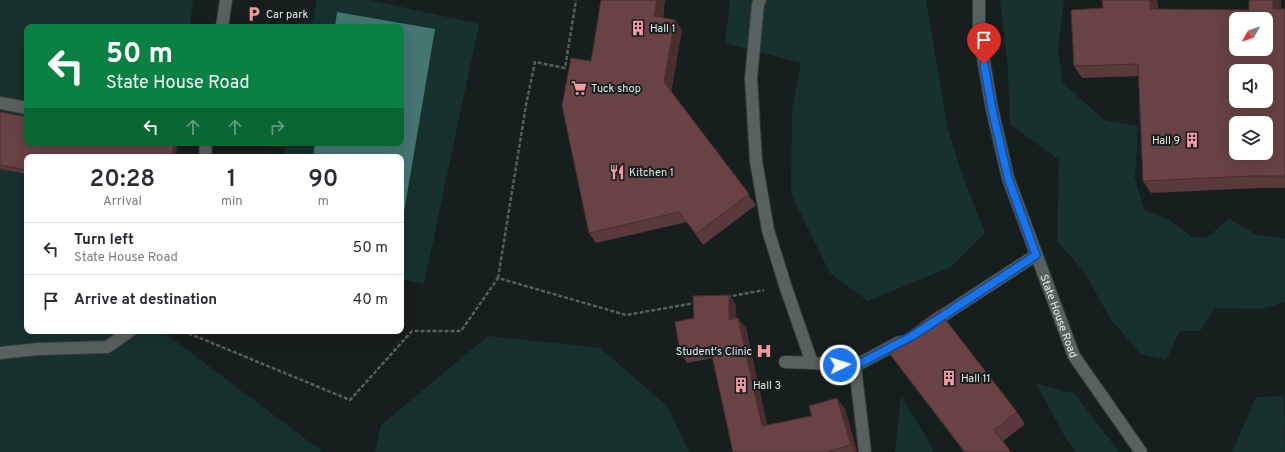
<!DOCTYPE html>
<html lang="en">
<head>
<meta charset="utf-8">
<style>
	body { margin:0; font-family:Overpass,sans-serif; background:#f7f7f7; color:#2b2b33; height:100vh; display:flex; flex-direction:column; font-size:15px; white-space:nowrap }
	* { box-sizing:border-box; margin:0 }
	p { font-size:13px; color:#7c7c81 }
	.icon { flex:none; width:22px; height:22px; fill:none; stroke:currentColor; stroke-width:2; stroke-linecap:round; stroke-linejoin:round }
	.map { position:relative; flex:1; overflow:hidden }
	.panel { position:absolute; left:24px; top:154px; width:380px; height:180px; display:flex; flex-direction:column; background:#fff; border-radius:8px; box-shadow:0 4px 16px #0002 }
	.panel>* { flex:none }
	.hud { position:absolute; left:24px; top:24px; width:380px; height:122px; border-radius:8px; box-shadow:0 4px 16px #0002; background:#0b8043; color:#fff; overflow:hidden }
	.needle { width:26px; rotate:230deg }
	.buttons { position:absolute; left:1229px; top:12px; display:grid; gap:8px }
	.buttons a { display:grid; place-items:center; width:44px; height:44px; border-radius:8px; background:#fff; box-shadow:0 4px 16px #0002; font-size:20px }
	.pin { position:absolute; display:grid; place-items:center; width:34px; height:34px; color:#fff; margin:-41px -17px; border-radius:50% 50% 50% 0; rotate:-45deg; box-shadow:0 0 4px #0007 }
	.pin .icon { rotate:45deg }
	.me { position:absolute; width:44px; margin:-22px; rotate:86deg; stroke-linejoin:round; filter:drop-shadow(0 0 3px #0008) }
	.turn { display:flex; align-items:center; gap:14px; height:84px; padding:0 16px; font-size:18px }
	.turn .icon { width:52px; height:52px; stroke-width:2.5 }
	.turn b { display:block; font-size:28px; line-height:34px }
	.lanes { display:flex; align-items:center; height:38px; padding:0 16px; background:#0003; justify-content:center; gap:20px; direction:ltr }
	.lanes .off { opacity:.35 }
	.eta { display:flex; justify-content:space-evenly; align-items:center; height:68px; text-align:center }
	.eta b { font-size:24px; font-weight:600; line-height:28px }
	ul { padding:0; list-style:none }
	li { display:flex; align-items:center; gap:12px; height:52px; padding:0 16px; border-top:1px solid #e1e1e2 }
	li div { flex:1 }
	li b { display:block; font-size:15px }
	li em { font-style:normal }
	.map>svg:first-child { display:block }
</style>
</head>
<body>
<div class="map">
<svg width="1285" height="452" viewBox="0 0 1285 452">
	<rect width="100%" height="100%" fill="#171f1e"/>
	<!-- green -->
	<g fill="#16312e">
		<polygon points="0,0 193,0 190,27 27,27 27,143 178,143 177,148 27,157 27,331 162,331 323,452 0,452"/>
		<polygon points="317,0 370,0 479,24 424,284 401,279 401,157 284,157 287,143 401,143 401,27 311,27"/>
		<polygon points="730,0 926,0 948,130 961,171 985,233 951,267 868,301 830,273 791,194 792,110 801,63 725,43"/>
		<polygon points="1000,0 1064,0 1058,49 1063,83 1104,120 1138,126 1135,178 1144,210 1170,220 1192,237 1206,238 1229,219 1257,235 1285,238 1285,302 1260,309 1215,308 1200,331 1180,331 1166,360 1141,354 1111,320 1085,273 1057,241 1059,160 1010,124 1008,69"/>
		<polygon points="488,336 600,348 667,406 689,452 375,452 381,425"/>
		<polygon points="1036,383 1075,394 1119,452 1077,452 1066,439"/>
		<polygon points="901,396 928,440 933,452 895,452"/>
		<polygon points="1284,396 1285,452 1232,452 1256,397"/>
	</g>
	<!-- water -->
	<polygon fill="#457672" points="337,12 435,29 401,230 401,157 313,157 315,143 401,143 401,27 335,27"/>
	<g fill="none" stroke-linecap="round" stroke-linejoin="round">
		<defs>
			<g id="service">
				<polyline points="760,0 758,4 751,78 756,161 768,230 786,288 812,363"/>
				<polyline points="222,27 226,0"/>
				<polyline points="0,103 27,108"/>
				<polyline points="205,157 206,143"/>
				<polyline points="930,324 1036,255"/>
				<polyline points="0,353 38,349 107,347 130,331"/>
				<polyline points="785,362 812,363 855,366 900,342"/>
				<polyline points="855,366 865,452"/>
			</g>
			<g id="tertiary">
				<path id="s1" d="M979,0v34l13,75 16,69 66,178 67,96"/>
			</g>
		</defs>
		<!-- service casing -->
		<use href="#service" stroke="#353b3a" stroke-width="14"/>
		<!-- tertiary casing -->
		<use href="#tertiary" stroke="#353b3a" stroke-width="14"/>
		<!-- path -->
		<g stroke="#585f5f" stroke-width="2.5" stroke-dasharray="4 2" stroke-linecap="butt">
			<polyline points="498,278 526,105 535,62 565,68 576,0"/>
			<polyline points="727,297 764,290"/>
			<polyline points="183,331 350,400 412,331 461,331 498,278 626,315 695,303"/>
		</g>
		<!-- service -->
		<use href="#service" stroke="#57615f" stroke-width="12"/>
		<!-- tertiary -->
		<use href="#tertiary" stroke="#57615f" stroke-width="12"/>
	</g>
	<!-- wall -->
	<g fill="#59393b">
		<polygon points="601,0 665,0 663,18 675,20 682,30 671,92 756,205 703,245 687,222 596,243 589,233"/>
		<polygon points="1102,0 1157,0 1158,9 1249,10 1249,0 1281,0 1281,9 1285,9 1285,188 1259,188 1151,193 1143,181 1139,76 1082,78 1074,66 1103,8"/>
		<polygon points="0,112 174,144 177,148 175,157 27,157 27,174 0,169"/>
		<polygon points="736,305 736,318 746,328 767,425 812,416 845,409 857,452 733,452 713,358 687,363 680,352"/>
		<polygon points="886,349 1017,412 1025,424 1003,441 1011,452 964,452 895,361"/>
	</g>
	<!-- shaded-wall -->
	<g fill="#492e30">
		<polygon points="657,0 665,0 661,27 654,16"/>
		<polygon points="1150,0 1157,0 1158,21 1150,9"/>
		<polygon points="1273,0 1281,0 1281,21 1273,9"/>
		<polygon points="675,20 682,30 671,92 664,82"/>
		<polygon points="174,144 177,148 175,157 172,157"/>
		<polygon points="729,295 736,305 737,330 729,320"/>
		<polygon points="738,318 746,328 770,437 762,426"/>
		<polygon points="837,398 845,409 857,452 856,452 851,445"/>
	</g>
	<!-- building -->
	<g fill="#684245" stroke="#492e30" fill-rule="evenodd">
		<polygon points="601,0 657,0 654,16 675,20 664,82 749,194 696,234 679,212 589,233 562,106 571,58 591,61"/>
		<path d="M1102,0h48v9l99,1v-10h24v9h12v167h-34l-108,5 -5,-117 -64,2 -3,-56 32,-2zM1236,19h30v30h-30zM1236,71h30v30h-30zM1236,123h30v30h-30z"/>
		<polygon points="0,112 27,117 27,143 171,143 174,144 172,157 27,157 27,170 0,165"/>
		<polygon points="729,295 729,320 738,318 762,426 812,416 809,406 837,398 851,445 826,452 733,452 710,347 680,352 675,322 694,318 693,296"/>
		<polygon points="938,310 1017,412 994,430 1011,452 965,452 886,349"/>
	</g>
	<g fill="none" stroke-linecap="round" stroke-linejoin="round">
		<defs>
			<polyline id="route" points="840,365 855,366 912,336 1036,255 1008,178 992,109 984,64"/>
		</defs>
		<!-- route casing -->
		<use href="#route" stroke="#114b97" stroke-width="10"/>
		<!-- route -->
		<use href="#route" stroke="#1a73e8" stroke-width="7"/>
	</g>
	<!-- icons -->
	<defs>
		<symbol id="parking-bare" viewBox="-9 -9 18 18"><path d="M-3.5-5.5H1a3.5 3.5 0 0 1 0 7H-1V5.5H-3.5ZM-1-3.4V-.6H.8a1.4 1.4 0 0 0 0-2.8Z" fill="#f49aa4" stroke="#171f1e" stroke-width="2.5" paint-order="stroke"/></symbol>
		<symbol id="building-bare" viewBox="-9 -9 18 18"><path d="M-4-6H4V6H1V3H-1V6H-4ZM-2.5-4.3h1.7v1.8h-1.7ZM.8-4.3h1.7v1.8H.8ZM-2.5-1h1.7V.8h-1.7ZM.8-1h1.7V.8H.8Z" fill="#f49aa4" stroke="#171f1e" stroke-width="2.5" paint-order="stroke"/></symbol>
		<symbol id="supermarket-bare" viewBox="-9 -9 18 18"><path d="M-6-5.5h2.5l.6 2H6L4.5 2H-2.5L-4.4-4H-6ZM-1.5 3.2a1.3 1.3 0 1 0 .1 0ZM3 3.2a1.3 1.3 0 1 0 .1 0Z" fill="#f49aa4" stroke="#171f1e" stroke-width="2.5" paint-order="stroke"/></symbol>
		<symbol id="restaurant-bare" viewBox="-9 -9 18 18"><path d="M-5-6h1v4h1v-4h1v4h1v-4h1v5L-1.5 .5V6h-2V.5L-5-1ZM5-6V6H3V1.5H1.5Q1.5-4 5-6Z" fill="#f49aa4" stroke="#171f1e" stroke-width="2.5" paint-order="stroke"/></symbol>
		<symbol id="hospital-bare" viewBox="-9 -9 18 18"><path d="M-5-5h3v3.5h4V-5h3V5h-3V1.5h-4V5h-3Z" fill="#f49aa4" stroke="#171f1e" stroke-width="2.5" paint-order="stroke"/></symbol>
	</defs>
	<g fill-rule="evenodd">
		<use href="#parking-bare" x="243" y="3" width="22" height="22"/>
		<use href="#building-bare" x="627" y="17" width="22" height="22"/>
		<use href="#supermarket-bare" x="568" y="77" width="22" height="22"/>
		<use href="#building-bare" x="1181" y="129" width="22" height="22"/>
		<use href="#restaurant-bare" x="606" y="161" width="22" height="22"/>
		<use href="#hospital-bare" x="753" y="340" width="22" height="22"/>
		<use href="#building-bare" x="938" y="367" width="22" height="22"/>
		<use href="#building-bare" x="730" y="374" width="22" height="22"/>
	</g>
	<g text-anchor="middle" stroke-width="4" stroke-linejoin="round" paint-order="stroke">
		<!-- poi labels -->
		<g font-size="11" fill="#e6ebeb" stroke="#171f1e" text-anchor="start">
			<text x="266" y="18">Car park</text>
			<text x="650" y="32">Hall 1</text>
			<text x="591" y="92">Tuck shop</text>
			<text x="1180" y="144" text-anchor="end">Hall 9</text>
			<text x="629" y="176">Kitchen 1</text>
			<text x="752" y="355" text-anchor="end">Student's Clinic</text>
			<text x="961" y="382">Hall 11</text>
			<text x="753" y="389">Hall 3</text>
		</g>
		<!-- street labels -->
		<g font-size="11" fill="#e6ebeb" stroke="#171f1e">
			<text dy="4" stroke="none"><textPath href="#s1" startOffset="328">State House Road</textPath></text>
		</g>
	</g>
</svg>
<div class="buttons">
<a><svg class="needle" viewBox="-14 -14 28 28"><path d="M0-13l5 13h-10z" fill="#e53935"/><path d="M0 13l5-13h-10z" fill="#7c7c81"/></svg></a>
<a><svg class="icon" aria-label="sound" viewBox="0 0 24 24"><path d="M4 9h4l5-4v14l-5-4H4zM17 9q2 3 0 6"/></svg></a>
<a><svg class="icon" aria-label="layers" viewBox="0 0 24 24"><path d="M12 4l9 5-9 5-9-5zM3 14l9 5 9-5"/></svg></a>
</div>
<div class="pin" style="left:984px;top:64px;background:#d93025"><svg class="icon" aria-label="arrive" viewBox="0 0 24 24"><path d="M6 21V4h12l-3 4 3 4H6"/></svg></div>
<svg class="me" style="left:840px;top:365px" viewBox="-20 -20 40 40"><circle r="17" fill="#1a73e8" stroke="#fff" stroke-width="3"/><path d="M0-11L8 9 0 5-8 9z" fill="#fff"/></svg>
<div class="hud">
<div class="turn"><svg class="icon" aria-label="left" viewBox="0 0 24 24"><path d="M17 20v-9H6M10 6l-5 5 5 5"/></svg><div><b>50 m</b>State House Road</div></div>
<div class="lanes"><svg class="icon" aria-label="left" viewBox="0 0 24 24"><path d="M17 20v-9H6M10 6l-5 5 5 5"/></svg><svg class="icon off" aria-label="ahead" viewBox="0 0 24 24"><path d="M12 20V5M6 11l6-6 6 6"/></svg><svg class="icon off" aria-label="ahead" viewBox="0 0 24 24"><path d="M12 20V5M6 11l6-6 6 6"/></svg><svg class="icon off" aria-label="right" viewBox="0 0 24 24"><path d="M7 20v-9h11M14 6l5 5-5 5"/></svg></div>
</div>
<section class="panel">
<div class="eta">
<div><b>20:28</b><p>Arrival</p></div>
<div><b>1</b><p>min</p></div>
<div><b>90</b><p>m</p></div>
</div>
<ul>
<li><svg class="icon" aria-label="left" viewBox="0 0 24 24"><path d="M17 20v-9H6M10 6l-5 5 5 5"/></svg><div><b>Turn left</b><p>State House Road</p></div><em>50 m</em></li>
<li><svg class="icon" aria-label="arrive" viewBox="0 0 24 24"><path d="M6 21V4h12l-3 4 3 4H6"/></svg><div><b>Arrive at destination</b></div><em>40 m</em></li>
</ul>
</section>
</div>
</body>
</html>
